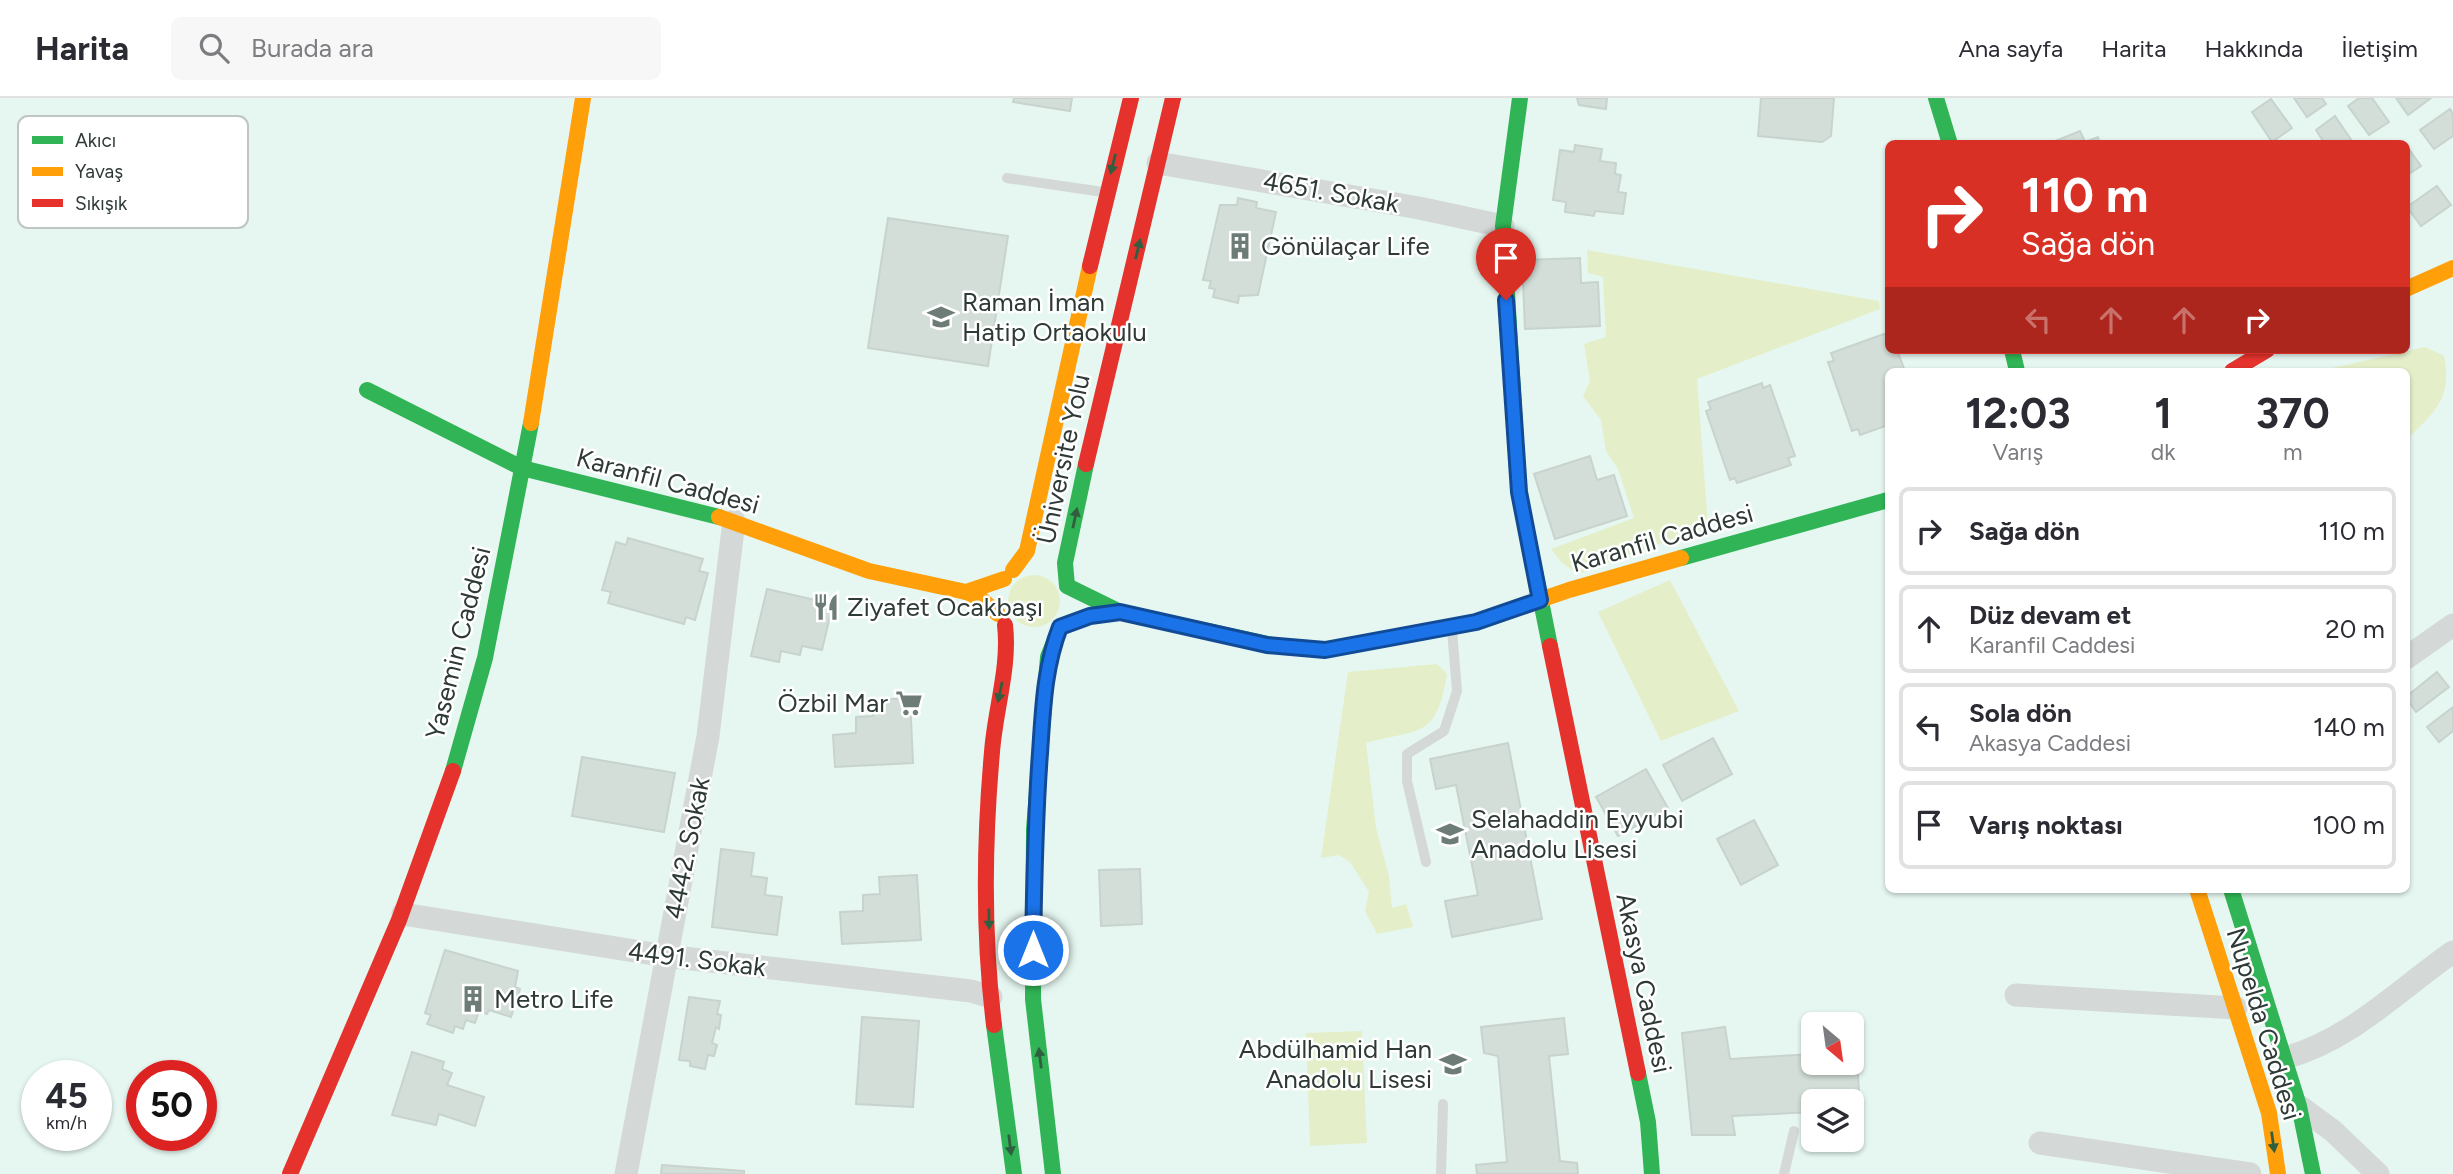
<!DOCTYPE html>
<html lang="tr">
<head>
<meta charset="utf-8">
<style>
	body { margin:0; font-family:Figtree,sans-serif; background:#f7f7f7; color:#2b2b33; height:100vh; display:flex; flex-direction:column; font-size:26px; white-space:nowrap }
	* { box-sizing:border-box; margin:0 }
	p { font-size:23px; color:#7c7c81 }
	.icon { flex:none; width:38px; height:38px; fill:none; stroke:currentColor; stroke-width:2; stroke-linecap:round; stroke-linejoin:round }
	.map { position:relative; flex:1; overflow:hidden }
	.panel { position:absolute; left:1885px; top:270px; width:525px; height:525px; display:flex; flex-direction:column; background:#fff; border-radius:10px; box-shadow:0 2px 5px #0004 }
	.panel>* { flex:none }
	.banner { position:absolute; left:1885px; top:42px; width:525px; height:214px; border-radius:10px; box-shadow:0 2px 5px #0004; background:#d93025; color:#fff; overflow:hidden }
	.needle { width:46px; rotate:151deg }
	.controls { position:absolute; left:1801px; top:914px; display:grid; gap:14px }
	.controls a { display:grid; place-items:center; width:63px; height:63px; border-radius:10px; background:#fff; box-shadow:0 2px 5px #0004; font-size:35px }
	.speed { position:absolute; left:21px; top:962px; display:flex; gap:14px; font-size:35px; font-weight:700; text-align:center }
	.speed>* { display:grid; place-content:center; width:91px; height:91px; border-radius:50%; background:#fff; box-shadow:0 2px 5px #0004; line-height:1 }
	.speed small { font-size:18px; font-weight:400 }
	.speed .limit { border:10px solid #d22; background:#fff; color:#111 }
	.pin { position:absolute; display:grid; place-items:center; width:60px; height:60px; color:#fff; margin:-72px -30px; border-radius:50% 50% 50% 0; rotate:-45deg; box-shadow:0 0 7px #0007 }
	.pin .icon { rotate:45deg }
	.me { position:absolute; width:77px; margin:-38px; rotate:0deg; stroke-linejoin:round; filter:drop-shadow(0 0 5px #0008) }
	.turn { display:flex; align-items:center; gap:24px; height:147px; padding:0 21px; font-size:32px }
	.turn .icon { width:91px; height:91px; stroke-width:2.5 }
	.turn b { display:block; font-size:49px; line-height:60px }
	.lanes { display:flex; align-items:center; height:66px; padding:0 21px; background:#0003; justify-content:center; gap:35px; direction:ltr }
	.lanes .off { opacity:.35 }
	.eta { display:flex; justify-content:space-evenly; align-items:center; height:119px; text-align:center }
	.eta b { font-size:42px; font-weight:700; line-height:49px }
	ul { padding:0; list-style:none }
	li { display:flex; align-items:center; gap:21px; height:88px; margin:0 14px 10px; padding:0 7px; border:4px solid #e1e1e2; border-radius:10px }
	li div { flex:1 }
	li b { display:block; font-size:26px }
	li em { font-style:normal }
	header { display:flex; align-items:center; gap:42px; box-sizing:border-box; height:98px; padding:0 35px; background:#fff; border-bottom:2px solid #e1e1e2 }
	header strong { font-size:33px }
	nav { display:flex; gap:38px; margin-inline-start:auto; font-size:24px }
	.search { width:490px; height:63px; background:#f7f7f7; display:flex; align-items:center; gap:18px; box-sizing:border-box; padding:0 24px; border-radius:10px; color:#7c7c81; font-size:26px }
	.map>svg:first-child { display:block }
</style>
</head>
<body>
<header>
<strong>Harita</strong>
<div class="search"><svg class="icon" aria-label="search" viewBox="0 0 24 24"><circle cx="10" cy="10" r="6"/><path d="M15 15l6 6"/></svg>Burada ara</div>
<nav><a>Ana sayfa</a><a>Harita</a><a>Hakkında</a><a>İletişim</a></nav>
</header>
<div class="map">
<svg width="2453" height="1076" viewBox="0 0 2453 1076">
	<rect width="100%" height="100%" fill="#e6f7f1"/>
	<!-- green -->
	<g fill="#e4efca">
		<polygon points="1587,152 1879,203 1880,211 1697,281 1708,428 1578,476 1562,465 1551,451 1634,420 1618,371 1606,353 1601,322 1583,298 1590,283 1584,246 1606,239 1603,179 1588,175"/>
		<path d="M2425,249l19,9c9,42 -10,57 -38,84v-69h-87z"/>
		<circle cx="1034" cy="503" r="26"/>
		<polygon points="1670,482 1739,613 1661,643 1598,514"/>
		<path d="M1437,566l10,10c-11,66 -27,54 -81,69l10,85 13,48 3,32 14,-4 7,23 -36,7 -12,-23 4,-19 -19,-30 -11,-7 -18,3 27,-186z"/>
		<polygon points="1362,933 1367,1045 1310,1048 1306,935"/>
	</g>
	<!-- building -->
	<g fill="#d3ded8" stroke="#c8d3cd" stroke-width="2">
		<polygon points="1014,0 1072,0 1070,13 1013,4"/>
		<polygon points="1577,0 1607,0 1606,11 1579,7"/>
		<polygon points="1761,0 1834,0 1831,38 1822,44 1758,38"/>
		<polygon points="2294,0 2322,0 2326,6 2307,19"/>
		<polygon points="2359,0 2372,0 2389,24 2369,37 2348,8"/>
		<polygon points="2396,0 2431,0 2408,17"/>
		<polygon points="2271,1 2292,30 2272,44 2252,14"/>
		<polygon points="2450,11 2453,16 2453,38 2434,51 2420,32"/>
		<polygon points="2335,18 2354,46 2325,46 2316,32"/>
		<polygon points="2080,33 2085,44 2098,39 2100,46 2048,46"/>
		<polygon points="1575,47 1602,51 1600,63 1616,65 1615,76 1621,77 1618,94 1626,95 1623,116 1595,113 1594,118 1565,114 1566,104 1553,102 1560,52 1574,54"/>
		<polygon points="2406,47 2421,68 2406,78"/>
		<polygon points="2437,88 2451,107 2421,128 2407,109"/>
		<polygon points="1238,100 1257,104 1256,110 1276,114 1258,197 1239,198 1238,205 1213,199 1215,191 1209,190 1211,183 1203,182 1220,107 1237,107"/>
		<polygon points="888,120 1008,138 988,268 868,250"/>
		<polygon points="1580,160 1581,185 1598,184 1600,228 1525,231 1522,162"/>
		<polygon points="1884,236 1888,240 1888,252 1897,252 1905,273 1888,273 1888,327 1860,337 1858,331 1852,333 1828,264 1834,263 1831,255"/>
		<polygon points="1762,285 1763,290 1770,287 1795,358 1788,360 1791,367 1737,385 1735,380 1730,382 1706,313 1711,311 1708,304"/>
		<polygon points="1590,358 1597,382 1614,377 1627,418 1555,441 1534,376"/>
		<polygon points="628,440 703,461 699,473 708,475 695,522 686,519 684,526 608,505 611,494 602,492 616,444 626,447"/>
		<polygon points="767,491 833,506 822,552 802,548 800,557 781,553 779,564 751,558"/>
		<polygon points="2437,574 2449,589 2416,614 2406,599"/>
		<polygon points="910,600 913,665 835,669 833,637 856,635 856,619 873,618 873,602"/>
		<polygon points="2453,609 2453,633 2439,644 2427,629"/>
		<polygon points="1713,640 1732,676 1682,703 1663,667"/>
		<polygon points="1508,645 1542,821 1452,839 1445,803 1478,797 1456,687 1436,691 1430,661"/>
		<polygon points="582,659 675,675 664,734 572,718"/>
		<polygon points="1646,671 1668,710 1618,738 1596,699"/>
		<polygon points="1754,722 1778,767 1741,787 1717,741"/>
		<polygon points="721,751 754,755 751,778 767,780 765,797 782,799 777,837 712,829"/>
		<polygon points="1140,771 1142,826 1101,828 1099,772"/>
		<polygon points="917,777 921,842 842,846 840,814 863,813 863,797 880,796 879,779"/>
		<polygon points="445,852 518,873 515,889 520,891 511,919 489,912 487,916 479,913 475,925 466,922 463,931 455,928 453,935 427,926 431,917 425,915"/>
		<polygon points="689,899 720,903 717,916 721,917 719,931 716,929 712,945 717,947 714,958 708,957 705,971 690,968 690,963 679,962"/>
		<polygon points="862,919 919,923 913,1009 856,1006"/>
		<polygon points="1564,920 1568,956 1549,958 1560,1063 1577,1065 1578,1076 1477,1076 1476,1067 1507,1064 1498,958 1484,955 1481,929"/>
		<polygon points="1852,926 1855,926 1861,1027 1852,1028 1852,1003 1813,1003 1813,1031 1813,1014 1732,1018 1735,1037 1692,1037 1682,935 1725,929 1730,961 1813,956 1813,964 1852,964"/>
		<polygon points="412,954 444,964 442,971 452,975 447,987 484,999 475,1028 439,1016 436,1027 392,1017"/>
		<polygon points="662,1067 744,1073 744,1076 661,1076"/>
	</g>
	<g fill="none" stroke-linecap="round" stroke-linejoin="round">
		<!-- lane -->
		<g stroke="#d4d8d7" stroke-width="10">
			<polyline points="1007,80 1103,94"/>
			<polyline points="1426,764 1407,683 1407,656 1444,633 1457,593 1452,532"/>
			<polyline points="1441,1076 1443,1006"/>
			<polyline points="1784,1076 1794,1033"/>
		</g>
		<!-- street -->
		<g stroke="#d4d8d7" stroke-width="23">
			<polyline points="1158,65 1419,110 1503,128"/>
			<polyline points="2406,560 2453,527"/>
			<polyline points="403,816 666,858 971,893 991,899"/>
			<polyline points="2016,897 2236,910"/>
			<path d="M2285,960c67,-19 112,-67 168,-106"/>
			<polyline points="2299,1008 2333,1033 2378,1076"/>
			<polyline points="2040,1045 2250,1076"/>
			<polyline points="626,1076 708,638 734,423"/>
		</g>
		<!-- fast -->
		<g stroke="#30b455" stroke-width="16">
			<polyline points="1520,0 1503,128 1519,394 1550,548"/>
			<polyline points="1936,0 1950,46"/>
			<polyline points="2012,252 2017,273"/>
			<polyline points="367,292 522,370 719,419"/>
			<polyline points="1086,366 1065,465 1067,488 1120,514 1277,548"/>
			<polyline points="1681,460 1888,402"/>
			<polyline points="453,673 485,560 531,325"/>
			<polyline points="2231,791 2299,1008 2313,1076"/>
			<polyline points="994,927 1014,1076"/>
			<polyline points="1638,975 1648,1024 1652,1076"/>
			<polyline points="1053,1076 1033,901 1034,731 1048,559 1060,529 1090,518 1120,514"/>
		</g>
		<!-- slow -->
		<g stroke="#ff9f0a" stroke-width="16">
			<polyline points="2406,191 2453,170"/>
			<polyline points="531,325 583,0"/>
			<polyline points="719,419 869,473 966,494"/>
			<polyline points="1013,472 1027,453 1090,168"/>
			<polyline points="998,516 981,501 966,494 1004,481"/>
			<polyline points="1277,548 1325,552 1476,524 1569,492 1681,460"/>
			<polyline points="2197,791 2269,1015 2278,1076"/>
		</g>
		<!-- jam -->
		<g stroke="#e5322d" stroke-width="16">
			<polyline points="1090,168 1131,0"/>
			<polyline points="2232,273 2267,252"/>
			<polyline points="1086,366 1173,0"/>
			<polyline points="1550,548 1638,975"/>
			<path d="M994,927c-11,-89 -10,-183 -2,-273 3,-42 18,-85 13,-127"/>
			<polyline points="290,1076 399,822 453,673"/>
		</g>
	</g>
	<!-- one-way arrows -->
	<defs><path id="oneway-solid" d="M-6-.8H1V-3.2L6.5 0L1 3.2V.8H-6Z" transform="scale(1.75)"/></defs>
	<g fill="#2f5f3f">
		<use href="#oneway-solid" transform="translate(1113 66) rotate(104)"/>
		<use href="#oneway-solid" transform="translate(1138 151) rotate(-76)"/>
		<use href="#oneway-solid" transform="translate(1075 420) rotate(-78)"/>
		<use href="#oneway-solid" transform="translate(1000 594) rotate(102)"/>
		<use href="#oneway-solid" transform="translate(989 821) rotate(89)"/>
		<use href="#oneway-solid" transform="translate(1040 960) rotate(-97)"/>
		<use href="#oneway-solid" transform="translate(2273 1044) rotate(82)"/>
		<use href="#oneway-solid" transform="translate(1010 1047) rotate(83)"/>
	</g>
	<g fill="none" stroke-linecap="round" stroke-linejoin="round">
		<defs>
			<path id="route" d="M1033,852c1,-66 2,-131 7,-197 3,-43 4,-85 20,-126l30,-11 30,-4 147,33 58,5 151,-28 64,-22 -21,-108 -13,-192"/>
		</defs>
		<!-- route casing -->
		<use href="#route" stroke="#114b97" stroke-width="18"/>
		<!-- route -->
		<use href="#route" stroke="#1a73e8" stroke-width="12"/>
	</g>
	<!-- icons -->
	<defs>
		<symbol id="building-bare" viewBox="-9 -9 18 18"><path d="M-4-6H4V6H1V3H-1V6H-4ZM-2.5-4.3h1.7v1.8h-1.7ZM.8-4.3h1.7v1.8H.8ZM-2.5-1h1.7V.8h-1.7ZM.8-1h1.7V.8H.8Z" fill="#6e7c77" stroke="#fff" stroke-width="2.5" paint-order="stroke"/></symbol>
		<symbol id="school-bare" viewBox="-9 -9 18 18"><path d="M0-5L7-2L0 1L-7-2ZM-4 1L0 2.5L4 1V4Q0 6-4 4Z" fill="#6e7c77" stroke="#fff" stroke-width="2.5" paint-order="stroke"/></symbol>
		<symbol id="restaurant-bare" viewBox="-9 -9 18 18"><path d="M-5-6h1v4h1v-4h1v4h1v-4h1v5L-1.5 .5V6h-2V.5L-5-1ZM5-6V6H3V1.5H1.5Q1.5-4 5-6Z" fill="#6e7c77" stroke="#fff" stroke-width="2.5" paint-order="stroke"/></symbol>
		<symbol id="supermarket-bare" viewBox="-9 -9 18 18"><path d="M-6-5.5h2.5l.6 2H6L4.5 2H-2.5L-4.4-4H-6ZM-1.5 3.2a1.3 1.3 0 1 0 .1 0ZM3 3.2a1.3 1.3 0 1 0 .1 0Z" fill="#6e7c77" stroke="#fff" stroke-width="2.5" paint-order="stroke"/></symbol>
	</defs>
	<g fill-rule="evenodd">
		<use href="#building-bare" x="1221" y="129" width="38" height="38"/>
		<use href="#school-bare" x="922" y="200" width="38" height="38"/>
		<use href="#restaurant-bare" x="807" y="490" width="38" height="38"/>
		<use href="#supermarket-bare" x="890" y="586" width="38" height="38"/>
		<use href="#school-bare" x="1431" y="717" width="38" height="38"/>
		<use href="#building-bare" x="454" y="882" width="38" height="38"/>
		<use href="#school-bare" x="1434" y="947" width="38" height="38"/>
	</g>
	<g text-anchor="middle" stroke-width="5" stroke-linejoin="round" paint-order="stroke">
		<!-- street labels -->
		<g font-size="26" fill="#2e3a36" stroke="#fff">
			<text transform="translate(1331 94) rotate(10)" y="9">4651. Sokak</text>
			<text transform="translate(1063 361) rotate(-78)" y="9">Üniversite Yolu</text>
			<text transform="translate(668 383) rotate(15)" y="9">Karanfil Caddesi</text>
			<text transform="translate(1662 440) rotate(-16)" y="9">Karanfil Caddesi</text>
			<text transform="translate(458 545) rotate(-76)" y="9">Yasemin Caddesi</text>
			<text transform="translate(687 750) rotate(-79)" y="9">4442. Sokak</text>
			<text transform="translate(697 861) rotate(7)" y="9">4491. Sokak</text>
			<text transform="translate(1644 885) rotate(78)" y="9">Akasya Caddesi</text>
			<text transform="translate(2264 926) rotate(73)" y="9">Nupelda Caddesi</text>
		</g>
		<!-- poi labels -->
		<g font-size="26" fill="#2e3a36" stroke="#fff" text-anchor="start">
			<text x="1261" y="157">Gönülaçar Life</text>
			<text x="962" y="213">Raman İman<tspan x="962" dy="30">Hatip Ortaokulu</tspan></text>
			<text x="847" y="518">Ziyafet Ocakbaşı</text>
			<text x="888" y="614" text-anchor="end">Özbil Mar</text>
			<text x="1471" y="730">Selahaddin Eyyubi<tspan x="1471" dy="30">Anadolu Lisesi</tspan></text>
			<text x="494" y="910">Metro Life</text>
			<text x="1432" y="960" text-anchor="end">Abdülhamid Han<tspan x="1432" dy="30">Anadolu Lisesi</tspan></text>
		</g>
	</g>
	<!-- legend -->
	<rect x="18" y="18" width="230" height="112" rx="10" fill="#fff" stroke="#c0c4c3" stroke-width="2"/>
	<rect x="32" y="38" width="31" height="8" fill="#30b455"/>
	<rect x="32" y="69" width="31" height="9" fill="#ff9f0a"/>
	<rect x="32" y="101" width="31" height="8" fill="#e5322d"/>
	<g font-size="19" fill="#2e3a36">
		<text x="75" y="49">Akıcı</text>
		<text x="75" y="80">Yavaş</text>
		<text x="75" y="112">Sıkışık</text>
	</g>
</svg>
<div class="controls">
<a><svg class="needle" viewBox="-14 -14 28 28"><path d="M0-13l5 13h-10z" fill="#e53935"/><path d="M0 13l5-13h-10z" fill="#7c7c81"/></svg></a>
<a><svg class="icon" aria-label="layers" viewBox="0 0 24 24"><path d="M12 4l9 5-9 5-9-5zM3 14l9 5 9-5"/></svg></a>
</div>
<div class="speed"><div>45<small>km/h</small></div><div class="limit">50</div></div>
<div class="pin" style="left:1506px;top:202px;background:#d93025"><svg class="icon" aria-label="arrive" viewBox="0 0 24 24"><path d="M6 21V4h12l-3 4 3 4H6"/></svg></div>
<svg class="me" style="left:1033px;top:852px" viewBox="-20 -20 40 40"><circle r="17" fill="#1a73e8" stroke="#fff" stroke-width="3"/><path d="M0-11L8 9 0 5-8 9z" fill="#fff"/></svg>
<div class="banner">
<div class="turn"><svg class="icon" aria-label="right" viewBox="0 0 24 24"><path d="M7 20v-9h11M14 6l5 5-5 5"/></svg><div><b>110 m</b>Sağa dön</div></div>
<div class="lanes"><svg class="icon off" aria-label="left" viewBox="0 0 24 24"><path d="M17 20v-9H6M10 6l-5 5 5 5"/></svg><svg class="icon off" aria-label="ahead" viewBox="0 0 24 24"><path d="M12 20V5M6 11l6-6 6 6"/></svg><svg class="icon off" aria-label="ahead" viewBox="0 0 24 24"><path d="M12 20V5M6 11l6-6 6 6"/></svg><svg class="icon" aria-label="right" viewBox="0 0 24 24"><path d="M7 20v-9h11M14 6l5 5-5 5"/></svg></div>
</div>
<section class="panel">
<div class="eta">
<div><b>12:03</b><p>Varış</p></div>
<div><b>1</b><p>dk</p></div>
<div><b>370</b><p>m</p></div>
</div>
<ul>
<li><svg class="icon" aria-label="right" viewBox="0 0 24 24"><path d="M7 20v-9h11M14 6l5 5-5 5"/></svg><div><b>Sağa dön</b></div><em>110 m</em></li>
<li><svg class="icon" aria-label="ahead" viewBox="0 0 24 24"><path d="M12 20V5M6 11l6-6 6 6"/></svg><div><b>Düz devam et</b><p>Karanfil Caddesi</p></div><em>20 m</em></li>
<li><svg class="icon" aria-label="left" viewBox="0 0 24 24"><path d="M17 20v-9H6M10 6l-5 5 5 5"/></svg><div><b>Sola dön</b><p>Akasya Caddesi</p></div><em>140 m</em></li>
<li><svg class="icon" aria-label="arrive" viewBox="0 0 24 24"><path d="M6 21V4h12l-3 4 3 4H6"/></svg><div><b>Varış noktası</b></div><em>100 m</em></li>
</ul>
</section>
</div>
</body>
</html>
